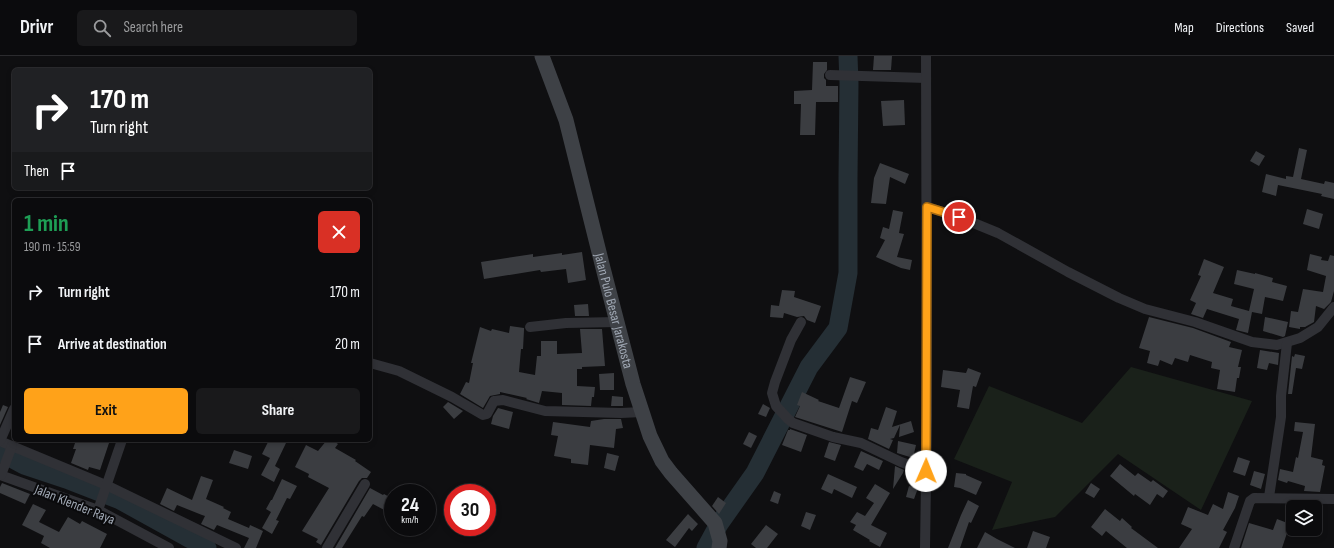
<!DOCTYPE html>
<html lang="en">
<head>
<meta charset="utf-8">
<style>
	body { margin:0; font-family:"Sofia Sans Condensed",sans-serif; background:#19191b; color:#f1f3f6; height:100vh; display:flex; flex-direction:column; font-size:15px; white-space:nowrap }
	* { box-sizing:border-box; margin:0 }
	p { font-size:13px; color:#9a9b9d }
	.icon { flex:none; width:22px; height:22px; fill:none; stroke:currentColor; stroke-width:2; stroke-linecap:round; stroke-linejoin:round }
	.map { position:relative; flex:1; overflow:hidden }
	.side { position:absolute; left:12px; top:142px; width:360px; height:244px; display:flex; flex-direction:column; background:#0b0b0d; border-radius:6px; box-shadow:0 2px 6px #0003,0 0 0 1px #2b2b2e }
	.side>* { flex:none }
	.hud { position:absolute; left:12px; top:12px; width:360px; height:122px; border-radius:6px; box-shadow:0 2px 6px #0003,0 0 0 1px #2b2b2e; background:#202124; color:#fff; overflow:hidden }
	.controls { position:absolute; left:1286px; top:444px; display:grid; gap:8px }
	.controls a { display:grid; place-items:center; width:36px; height:36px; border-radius:6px; background:#0b0b0d; box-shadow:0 2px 6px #0003,0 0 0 1px #2b2b2e; font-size:20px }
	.speed { position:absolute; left:384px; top:428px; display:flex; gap:8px; font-size:20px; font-weight:700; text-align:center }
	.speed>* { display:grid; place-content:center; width:52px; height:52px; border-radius:50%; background:#0b0b0d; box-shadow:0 2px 6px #0003,0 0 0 1px #2b2b2e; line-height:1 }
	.speed small { font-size:10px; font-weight:400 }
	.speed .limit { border:6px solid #d22; background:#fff; color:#111 }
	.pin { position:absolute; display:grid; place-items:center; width:34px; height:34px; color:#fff; margin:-17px; border:2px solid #fff; border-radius:50%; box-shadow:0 1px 4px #0007 }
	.me { position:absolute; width:44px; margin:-22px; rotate:1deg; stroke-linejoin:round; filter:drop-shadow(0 0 3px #0008) }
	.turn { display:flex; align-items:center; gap:14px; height:84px; padding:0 12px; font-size:18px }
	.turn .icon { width:52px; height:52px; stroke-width:2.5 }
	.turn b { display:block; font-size:28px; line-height:34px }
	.then { display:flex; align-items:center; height:38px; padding:0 12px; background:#0003; gap:8px; font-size:15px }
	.round { display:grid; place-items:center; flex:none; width:42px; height:42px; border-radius:6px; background:#19191b }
	.head { display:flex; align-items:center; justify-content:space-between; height:68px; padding:0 12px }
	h1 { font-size:24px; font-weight:700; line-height:30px; color:#1e9e55 }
	.button { display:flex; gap:8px; margin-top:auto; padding:8px 12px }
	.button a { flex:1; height:46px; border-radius:6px; background:#ffa219; color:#111; font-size:16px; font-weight:700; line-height:46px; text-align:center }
	.button a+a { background:#19191b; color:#f1f3f6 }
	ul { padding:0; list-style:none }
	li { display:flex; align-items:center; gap:12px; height:52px; padding:0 12px }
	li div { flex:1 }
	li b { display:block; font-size:15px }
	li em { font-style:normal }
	header { display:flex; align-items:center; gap:24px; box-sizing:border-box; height:56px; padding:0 20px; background:#0b0b0d; border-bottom:1px solid #2b2b2e }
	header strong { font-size:19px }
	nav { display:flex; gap:22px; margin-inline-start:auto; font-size:14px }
	.search { width:280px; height:36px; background:#19191b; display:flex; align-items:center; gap:10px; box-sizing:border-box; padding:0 14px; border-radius:6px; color:#9a9b9d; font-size:15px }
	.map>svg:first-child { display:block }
</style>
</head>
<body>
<header>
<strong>Drivr</strong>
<div class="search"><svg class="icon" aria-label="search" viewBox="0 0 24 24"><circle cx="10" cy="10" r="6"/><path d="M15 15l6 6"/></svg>Search here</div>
<nav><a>Map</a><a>Directions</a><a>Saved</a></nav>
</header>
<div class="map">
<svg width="1334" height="492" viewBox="0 0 1334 492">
	<rect width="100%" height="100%" fill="#0f0f11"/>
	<!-- green -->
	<polygon fill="#1a211a" points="1131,311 1252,345 1201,454 1118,398 1055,461 992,474 1012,426 954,403 989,330 1082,367"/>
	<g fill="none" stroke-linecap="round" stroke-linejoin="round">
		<!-- river -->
		<g stroke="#252f35" stroke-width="19">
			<polyline points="0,396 24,409 66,423 120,444 207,492"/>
			<polyline points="706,492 719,468 755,417 809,311 838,272 848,217 848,122 849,27 848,0"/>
		</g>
	</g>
	<!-- building -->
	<g fill="#3b3d41">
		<polygon points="874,0 892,0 891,14 873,14"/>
		<polygon points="813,6 827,6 827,14 824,18 824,22 826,24 826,30 838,30 838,46 816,46 815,79 800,79 801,48 794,48 794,35 812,34"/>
		<polygon points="904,44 905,69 883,70 881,45"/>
		<polygon points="1299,92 1307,94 1301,123 1324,128 1325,125 1334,127 1334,143 1321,140 1322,138 1278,129 1276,140 1262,136 1266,118 1286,123 1286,120 1293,121"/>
		<polygon points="1256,95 1265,100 1259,110 1250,105"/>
		<polygon points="880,107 909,118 905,128 890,121 886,148 871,147 874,122"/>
		<polygon points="1307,153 1323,158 1319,173 1303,168"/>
		<polygon points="893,154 903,156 899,177 904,178 897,201 912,204 910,214 901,212 876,201 885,184 880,182 883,171 889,173"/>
		<polygon points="582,196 586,224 568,227 566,213 541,216 540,214 484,223 481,206 533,198 533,201 562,197 562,199"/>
		<polygon points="1310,198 1322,201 1321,204 1328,205 1330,199 1334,200 1334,235 1331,246 1324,253 1316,250 1314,266 1305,271 1300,271 1300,273 1289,271 1291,255 1298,256 1303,233 1323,236 1326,220 1307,214"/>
		<polygon points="1204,203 1224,211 1213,237 1233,243 1231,250 1249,255 1254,233 1234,228 1237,214 1255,218 1255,217 1273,222 1272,226 1287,230 1283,245 1265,241 1262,258 1252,256 1248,277 1236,274 1239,263 1207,253 1203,262 1191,258 1196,247 1190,244 1201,220 1198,219"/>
		<polygon points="782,234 795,235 794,241 821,250 815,267 807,264 804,260 797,261 784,257 783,262 770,261 771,249 779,250"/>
		<polygon points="588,248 589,260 575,260 574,249"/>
		<polygon points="1149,261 1193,272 1231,286 1229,291 1242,294 1238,311 1241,311 1239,322 1237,322 1235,336 1217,333 1220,314 1211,312 1212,306 1190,299 1188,306 1175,302 1172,309 1160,304 1158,310 1147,307 1150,295 1139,292"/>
		<polygon points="1265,261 1288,266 1285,280 1283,281 1263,275"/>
		<polygon points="510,270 524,272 524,274 523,293 521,293 519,316 535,319 537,300 541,300 541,285 557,285 557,298 582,297 580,273 602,273 605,310 582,311 582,313 577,313 577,330 595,331 594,341 592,341 591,350 562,349 562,337 542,335 539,347 526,343 527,342 500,336 500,338 490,340 483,352 460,338 466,326 469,327 473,307 471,307 480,271 491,275 492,273 509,277"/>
		<polygon points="1260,294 1279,297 1278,309 1269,307 1267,314 1257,312"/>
		<polygon points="1295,298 1305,300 1302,313 1296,312 1292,338 1288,338 1292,300 1294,301"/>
		<polygon points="968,312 981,317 976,331 973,330 969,353 957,351 960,334 941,331 943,314 966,317"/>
		<polygon points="614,317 614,334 600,334 599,318"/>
		<polygon points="850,321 866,326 857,347 852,345 842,376 795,361 800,350 797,349 802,336 819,344 818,345 839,352"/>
		<polygon points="612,340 623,341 623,350 611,350"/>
		<polygon points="448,346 463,355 454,363 443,351"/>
		<polygon points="763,348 770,352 766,361 758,358"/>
		<polygon points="3,349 8,351 0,369 0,356"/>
		<polygon points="886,351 897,355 892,371 911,365 914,376 899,381 900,369 894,382 890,383 893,384 889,393 868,383 871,372 878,374"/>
		<polygon points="498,352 513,356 509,373 491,368 493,360"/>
		<polygon points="604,363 621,363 623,372 616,373 614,392 590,389 588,409 571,407 571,403 554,400 558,380 551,379 553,366 590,371 591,365"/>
		<polygon points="1295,366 1315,368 1311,401 1323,404 1322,409 1325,410 1320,436 1304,435 1305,430 1288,425 1287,427 1278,424 1280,413 1293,416 1296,401 1298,402 1303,376 1294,375"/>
		<polygon points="790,373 807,379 801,396 782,389 788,374 790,374"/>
		<polygon points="749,376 757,380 751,392 743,388"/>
		<polygon points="76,384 110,384 100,414 89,411 88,414 71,407 76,393 73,393"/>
		<polygon points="269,384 281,384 286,387 275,410 280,413 274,426 261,419 270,402 262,398"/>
		<polygon points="327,384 332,384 338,388 335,392 356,404 355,405 371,416 367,422 362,422 359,425 321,489 316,486 318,483 302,475 329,432 308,421 309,418 295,411 306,389 318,395"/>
		<polygon points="898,385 916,389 913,402 897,397"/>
		<polygon points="829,386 841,389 835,405 824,401"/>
		<polygon points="234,394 252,400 248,413 229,407"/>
		<polygon points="861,395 883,405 879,414 867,408 863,415 854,411"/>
		<polygon points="607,397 619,400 615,415 604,412"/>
		<polygon points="1238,401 1250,405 1245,420 1233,416"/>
		<polygon points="1120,408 1135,420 1138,417 1151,426 1153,424 1168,435 1163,442 1157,438 1150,449 1135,438 1134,440 1110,420"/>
		<polygon points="895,410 904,414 903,417 893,433"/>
		<polygon points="1254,415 1265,418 1261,433 1250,429"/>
		<polygon points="956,417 966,418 966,419 982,426 976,439 960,432 954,431"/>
		<polygon points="828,418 857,431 852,442 834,433 832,438 821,433"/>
		<polygon points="201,420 213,424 206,443 224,451 223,452 231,456 228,463 249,472 250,469 263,475 256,492 244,492 249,482 217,469 214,474 201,468 205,460 202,459 177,449 174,455 160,448 167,432 192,444"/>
		<polygon points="282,423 297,430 290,443 287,442 276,464 279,465 272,478 262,472 271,456 266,453 271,444 272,444"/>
		<polygon points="2,427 30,438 25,448 0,437 0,431"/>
		<polygon points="1091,427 1100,433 1094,442 1085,437"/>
		<polygon points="875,428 890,437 871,469 887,477 880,491 869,485 870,484 853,474 856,469 850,466 857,456 865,460 874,447 866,442"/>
		<polygon points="909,430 918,432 914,443 906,441"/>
		<polygon points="370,432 383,439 384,438 393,443 393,446 388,456 373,448 364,461 362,460 342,492 335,492"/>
		<polygon points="774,435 781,438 778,448 770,445"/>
		<polygon points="1228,436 1239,440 1235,452 1223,474 1227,476 1219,492 1179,492 1192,473 1181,468 1188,451 1208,459 1213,448 1223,453"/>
		<polygon points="718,441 726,447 719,458 712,450"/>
		<polygon points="968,444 979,450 971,467 969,466 960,492 948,492 961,459"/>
		<polygon points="33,448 46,454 39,466 59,476 68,461 80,468 82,465 107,478 100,492 50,492 41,487 44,480 22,469"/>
		<polygon points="1105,453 1120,465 1122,462 1132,471 1131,472 1158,492 1127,492 1106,475 1102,480 1091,471"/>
		<polygon points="806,456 816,459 810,474 801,470"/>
		<polygon points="688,458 698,468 692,475 689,472 675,491 666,484"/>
		<polygon points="1277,463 1290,468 1282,492 1241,492 1249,467 1273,474"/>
		<polygon points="766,469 778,478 767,492 756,492 751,488"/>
		<polygon points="1033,475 1050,481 1046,492 1027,492"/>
		<polygon points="985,476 997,483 1015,492 977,492"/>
	</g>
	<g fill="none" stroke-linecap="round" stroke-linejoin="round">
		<!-- street -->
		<g stroke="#303136" stroke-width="10">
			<polyline points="830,19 926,22"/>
			<polyline points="927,151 959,161 998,177 1068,216 1119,242 1145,253 1195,266 1252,286 1277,289 1300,282 1318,271 1334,251"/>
			<polyline points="801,266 791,284 775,326 772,337 776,350 788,363 793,367 833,381 861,387 901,406 926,415"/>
			<polyline points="530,271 566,267 617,266"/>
			<polyline points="370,307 399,315 452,341 483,359 487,358 494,345 503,344 545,355 621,357 642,356"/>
			<polyline points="0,385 106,429 236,492"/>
			<polyline points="0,385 14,353"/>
			<polyline points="0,419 98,454 169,492"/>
			<polyline points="1,419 12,390"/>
			<polyline points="1269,441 1281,361 1281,340 1287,287"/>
			<polyline points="98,454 122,384"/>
			<polyline points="327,492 365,428"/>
			<polyline points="925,492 927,360 926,0"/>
			<polyline points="1234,492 1250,445 1254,442 1334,443"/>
		</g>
		<!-- secondary -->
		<path stroke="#3e4146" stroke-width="15" id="s1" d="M542,0l24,64 37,148 30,116 17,52 12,25 9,12 44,50 5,18 -1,7"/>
	</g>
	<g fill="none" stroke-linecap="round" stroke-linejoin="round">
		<defs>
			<polyline id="route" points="926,415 927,151 959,161"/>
		</defs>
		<!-- route casing -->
		<use href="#route" stroke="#a66910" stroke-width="10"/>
		<!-- route -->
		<use href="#route" stroke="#ffa219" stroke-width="7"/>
	</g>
	<g text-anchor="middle" stroke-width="4" stroke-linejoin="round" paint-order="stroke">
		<!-- street labels -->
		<g font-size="14" fill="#9fa7b3" stroke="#0a0a0c">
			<text dy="5" stroke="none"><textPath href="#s1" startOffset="265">Jalan Pulo Besar Jarakosta</textPath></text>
			<text transform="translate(75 448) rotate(22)" y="5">Jalan Klender Raya</text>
		</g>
	</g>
</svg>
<div class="controls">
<a><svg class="icon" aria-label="layers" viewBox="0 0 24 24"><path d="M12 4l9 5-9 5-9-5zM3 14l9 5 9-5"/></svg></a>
</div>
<div class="speed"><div>24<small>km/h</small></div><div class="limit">30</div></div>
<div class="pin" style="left:959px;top:161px;background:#d93025"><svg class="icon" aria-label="arrive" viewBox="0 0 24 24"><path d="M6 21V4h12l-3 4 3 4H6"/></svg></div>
<svg class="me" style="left:926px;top:415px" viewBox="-20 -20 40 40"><circle r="19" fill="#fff"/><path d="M0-13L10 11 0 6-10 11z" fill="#ffa219"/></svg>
<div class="hud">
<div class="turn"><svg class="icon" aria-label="right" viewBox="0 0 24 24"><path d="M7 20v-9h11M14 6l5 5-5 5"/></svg><div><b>170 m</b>Turn right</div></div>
<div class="then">Then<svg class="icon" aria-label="arrive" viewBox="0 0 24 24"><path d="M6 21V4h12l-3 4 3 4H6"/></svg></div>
</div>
<section class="side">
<div class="head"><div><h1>1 min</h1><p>190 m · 15:59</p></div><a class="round" style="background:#d93025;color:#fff"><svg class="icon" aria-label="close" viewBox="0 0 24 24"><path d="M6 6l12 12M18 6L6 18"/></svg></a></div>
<ul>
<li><svg class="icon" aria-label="right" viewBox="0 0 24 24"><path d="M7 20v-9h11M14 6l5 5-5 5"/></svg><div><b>Turn right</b></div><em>170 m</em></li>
<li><svg class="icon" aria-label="arrive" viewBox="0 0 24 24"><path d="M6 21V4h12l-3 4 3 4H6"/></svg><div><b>Arrive at destination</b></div><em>20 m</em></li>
</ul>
<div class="button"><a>Exit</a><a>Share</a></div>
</section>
</div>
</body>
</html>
